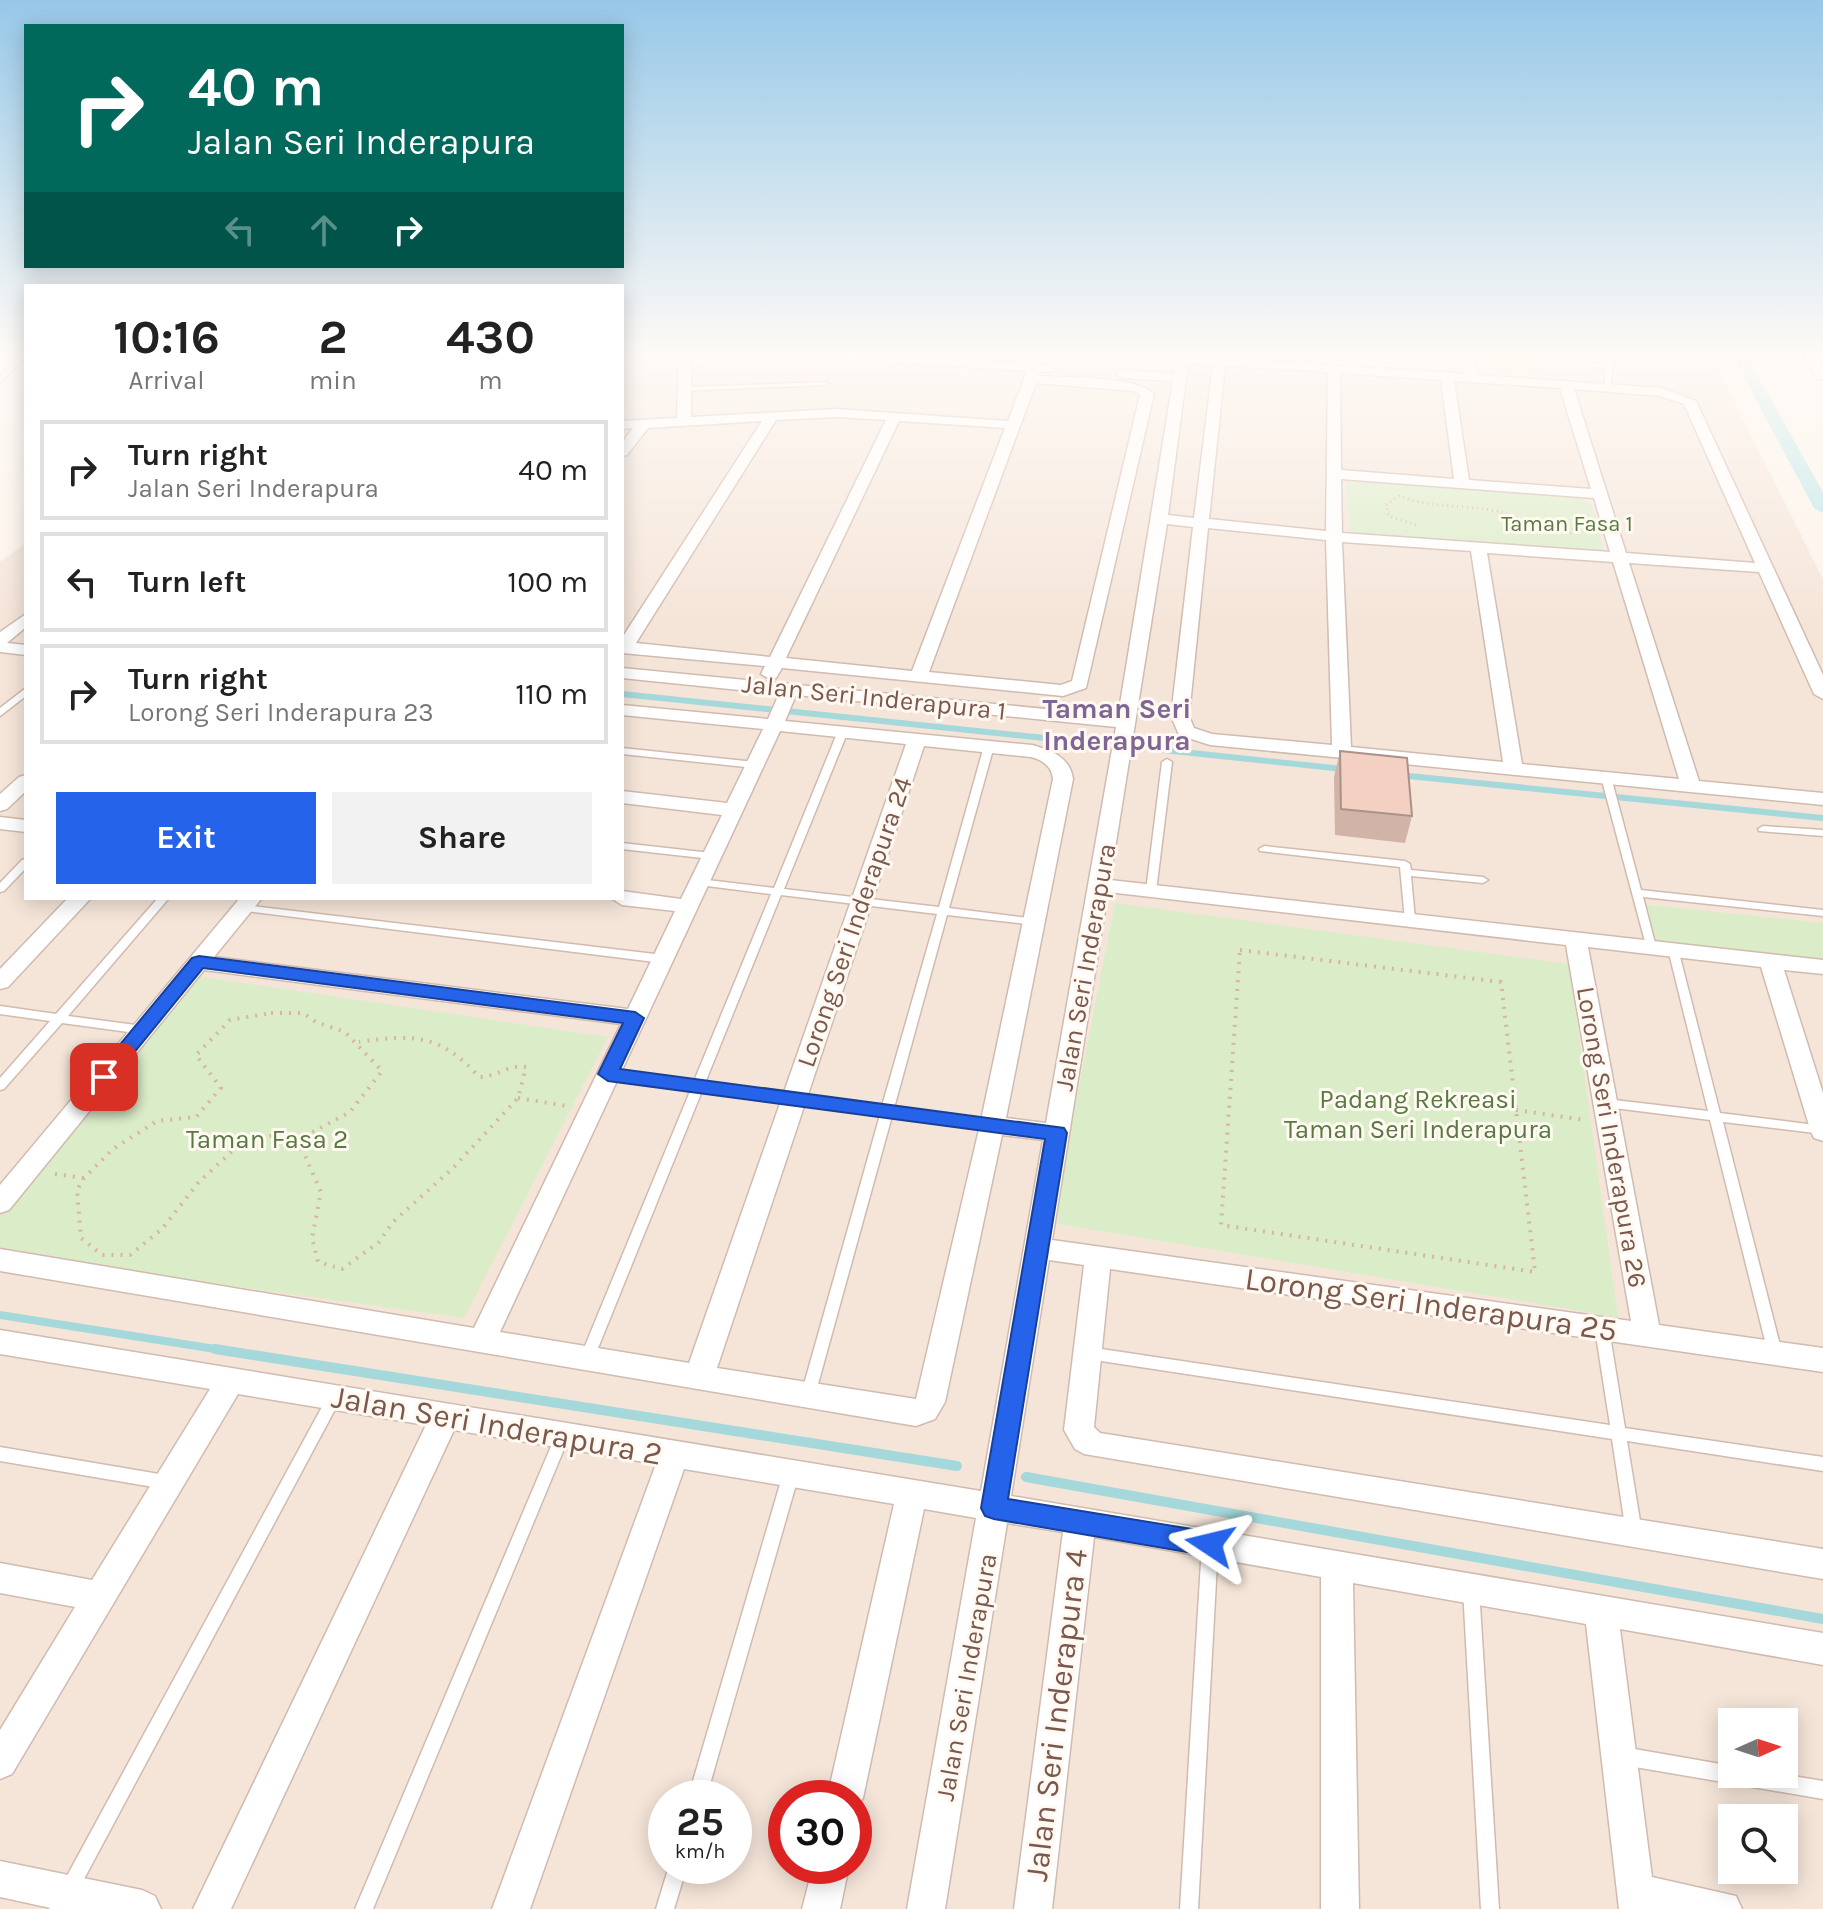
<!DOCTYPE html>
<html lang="en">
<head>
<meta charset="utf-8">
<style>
	body { margin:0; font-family:Karla,sans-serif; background:#f2f2f2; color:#222; height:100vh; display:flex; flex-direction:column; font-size:30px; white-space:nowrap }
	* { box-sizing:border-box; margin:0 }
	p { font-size:26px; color:#767676 }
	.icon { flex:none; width:44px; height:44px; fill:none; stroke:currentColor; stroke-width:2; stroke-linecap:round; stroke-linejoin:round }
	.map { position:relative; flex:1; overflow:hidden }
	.details { position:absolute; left:24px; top:284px; width:600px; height:616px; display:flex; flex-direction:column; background:#fff; border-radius:0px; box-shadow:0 4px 20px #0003 }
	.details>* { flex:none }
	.hud { position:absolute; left:24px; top:24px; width:600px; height:244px; border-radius:0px; box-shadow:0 4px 20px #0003; background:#00695c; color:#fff; overflow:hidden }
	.needle { width:52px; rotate:87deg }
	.tools { position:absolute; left:1718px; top:1708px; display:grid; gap:16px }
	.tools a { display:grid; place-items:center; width:80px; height:80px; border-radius:0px; background:#fff; box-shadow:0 4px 20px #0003; font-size:40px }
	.speed { position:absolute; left:648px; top:1780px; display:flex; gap:16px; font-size:40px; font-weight:700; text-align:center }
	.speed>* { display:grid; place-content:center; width:104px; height:104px; border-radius:50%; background:#fff; box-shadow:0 4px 20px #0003; line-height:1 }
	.speed small { font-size:20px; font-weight:400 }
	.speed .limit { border:12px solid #d22; background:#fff; color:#111 }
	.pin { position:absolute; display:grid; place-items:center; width:68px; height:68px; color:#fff; margin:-34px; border-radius:16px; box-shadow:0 4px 12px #0006 }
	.me { position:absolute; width:88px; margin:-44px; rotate:280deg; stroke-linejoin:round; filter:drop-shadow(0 0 6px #0008) }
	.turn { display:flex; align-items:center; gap:28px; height:168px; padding:0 32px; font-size:36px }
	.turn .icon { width:104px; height:104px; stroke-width:2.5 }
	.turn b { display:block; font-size:56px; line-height:68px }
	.lanes { display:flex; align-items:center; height:76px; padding:0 32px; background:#0003; justify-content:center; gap:40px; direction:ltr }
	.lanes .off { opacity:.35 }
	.eta { display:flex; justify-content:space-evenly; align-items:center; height:136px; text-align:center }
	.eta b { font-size:48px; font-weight:700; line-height:56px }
	.action { display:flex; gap:16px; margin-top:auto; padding:16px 32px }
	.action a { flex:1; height:92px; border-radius:0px; background:#2563eb; color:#fff; font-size:32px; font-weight:700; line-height:92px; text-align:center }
	.action a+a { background:#f2f2f2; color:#222 }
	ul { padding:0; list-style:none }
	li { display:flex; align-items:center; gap:24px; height:100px; margin:0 16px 12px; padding:0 16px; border:4px solid #e0e0e0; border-radius:0px }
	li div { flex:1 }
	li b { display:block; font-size:30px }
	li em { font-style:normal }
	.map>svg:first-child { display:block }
</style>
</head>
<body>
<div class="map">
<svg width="1823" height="1909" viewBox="0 0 1823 1909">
	<rect width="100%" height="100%" fill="#fdf4eb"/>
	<!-- residential -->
	<path fill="#f5e5d9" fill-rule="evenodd" d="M622,355h1089l112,224v1330h-1823v-1347l26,-19v355h596zM1732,1722h52v52h-52zM666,1798h68v68h-68zM786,1798h68v68h-68zM1732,1818h52v52h-52z"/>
	<!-- green -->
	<g fill="#dbecc8">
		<polygon points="1483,355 1541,360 1546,374 1485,368"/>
		<polygon points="1354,479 1578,497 1592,505 1604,553 1350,532 1346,482"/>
		<polygon points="1115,903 1569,964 1618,1317 1052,1223"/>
		<polygon points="1640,904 1823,923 1823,962 1645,940"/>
		<polygon points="196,976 608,1037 464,1318 0,1254 0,1214"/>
	</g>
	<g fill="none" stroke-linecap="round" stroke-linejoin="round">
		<!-- stream-far2 -->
		<g stroke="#a4d8da" stroke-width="6">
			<polyline points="622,694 1092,743"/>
			<polyline points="1154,749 1343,769"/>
			<polyline points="1399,775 1823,818"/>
		</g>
		<!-- stream-far1 -->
		<polyline stroke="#a4d8da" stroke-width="8" points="0,1315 228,1351"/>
		<!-- stream -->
		<g stroke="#a4d8da" stroke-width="10">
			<polyline points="215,1349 957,1466"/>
			<polyline points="1026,1477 1823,1619"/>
		</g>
		<!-- canal -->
		<polygon fill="#bee7e8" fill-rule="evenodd" points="1732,355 1746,355 1823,492 1823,513 1814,508"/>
		<defs>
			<g id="service">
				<polygon points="21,355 26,355 26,358 0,382 0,376"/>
				<polygon points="1550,355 1561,355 1607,366 1608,355 1614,355 1610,387 1607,389 1604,387 1606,369"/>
				<polygon points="827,382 828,383 825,385 684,391 681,389 684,387"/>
				<polygon points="26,688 26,696 0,716 0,708"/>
				<path d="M843,728l5,3 -64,158 155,18 45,-161 5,-3 5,3 -45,162 86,11 5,3 -5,3 -88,-10 -53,193 98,13 4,1 2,3 -2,3 -4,1 -100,-13 -77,279 -2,4 -5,2 -5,-2 -2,-4 79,-280 -178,-24 -108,267 -2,4 -5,2 -5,-2 -2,-4 111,-269 -83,-11 -4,-1 -2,-3 2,-3 4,-1 86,11 77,-187 -72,-9 -5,-3 5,-3 75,9 64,-157zM781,895l156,19 -55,192 -177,-23z"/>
				<polygon points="622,748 755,762 760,765 755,768 622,754"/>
				<polygon points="1167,759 1172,762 1156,891 1151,894 1146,891 1162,762"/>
				<polygon points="1606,774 1611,777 1641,890 1823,910 1823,916 1643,897 1656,947 1655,949 1647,949 1601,777"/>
				<polygon points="1763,826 1823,830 1823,836 1759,831 1758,829"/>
				<polygon points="622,843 711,853 716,856 711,859 622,849"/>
				<polygon points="1264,846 1405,861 1410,864 1411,870 1483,877 1488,880 1483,883 1411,876 1415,920 1410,923 1405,920 1400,867 1260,851 1259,849"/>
				<polygon points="26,859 26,868 4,891 0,892 0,883 22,860"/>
				<polygon points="158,898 169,898 68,1016 143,1026 147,1027 149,1030 147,1033 143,1034 62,1023 4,1089 0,1090 0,1078 50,1021 0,1014 0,1006 56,1014"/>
				<polygon points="243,905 663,955 669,959 663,963 239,910 238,908 239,906"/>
				<polygon points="1673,945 1678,949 1720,1113 1823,1126 1823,1134 1723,1122 1782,1353 1780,1357 1775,1359 1770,1357 1768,1353 1710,1120 1606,1107 1602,1106 1600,1103 1602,1100 1606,1099 1708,1111 1668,949"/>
				<polygon points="1602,1323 1607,1325 1609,1329 1625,1428 1823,1457 1823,1471 1627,1441 1642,1533 1640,1538 1634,1540 1628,1538 1626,1533 1612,1439 1088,1359 1083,1357 1081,1353 1083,1349 1088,1347 1610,1425 1595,1329 1597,1325"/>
				<polygon points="334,1392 339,1394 341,1398 339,1402 68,1909 49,1909 329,1394"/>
				<polygon points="562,1431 567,1432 569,1437 373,1909 355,1909 555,1437 557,1432"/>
				<polygon points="0,1447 165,1475 170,1477 173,1482 170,1487 165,1489 0,1461"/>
				<polygon points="791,1467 796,1469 799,1474 706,1798 688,1798 783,1474 786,1469"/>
				<polygon points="1210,1538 1216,1540 1218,1545 1198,1909 1180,1909 1202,1545 1204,1540"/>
				<polygon points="1471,1581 1477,1584 1479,1589 1499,1909 1481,1909 1463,1589 1465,1584"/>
				<polygon points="1623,1747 1732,1766 1732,1774 1781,1774 1823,1781 1823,1799 1623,1765 1617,1762 1614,1756 1617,1750"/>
				<polygon points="669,1866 687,1866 674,1909 656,1909"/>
			</g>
			<g id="minor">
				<path d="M679,355h129l-6,4 -111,3v55l146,-8 171,12 19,-50 -181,-12 -6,-4h61l147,10 4,1v6h-12l-2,4c29,2 96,-1 116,18l-68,294 -23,8 -281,-28 -6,10 -6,1 -9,-5 4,-8 -143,-13v-15l140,-217 -114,7 -21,27 -5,1v-13l11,-15 -11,1v-8l55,-3zM1036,383l98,8 6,4 -68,286 -11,4 -132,-13zM837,417l49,3 -116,237 -134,-14 140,-223zM899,421l106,7 -93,243 -126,-13z"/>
				<path d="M1177,355h49v3l239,16 -4,-19h12l5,20 183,13 35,13 127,274v24l-9,-5 -55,-122 -130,-9 70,218 124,12v12l-613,-60 -31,-10 -8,-19 22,-189 -26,-3 -57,356 713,80v14l-39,-4 39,123v48l-9,-3 -3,-6 -50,-165 -173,-20 71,378 164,23v24l-713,-103 -16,158 6,6 723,116v30l-739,-125 -9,-5 -11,-19 20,-165 -35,-5 -38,236 812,137v32l-203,-36 32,248 84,19 6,13h-123l-33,-285 -233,-41 6,326h-38v-332l-227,-40 -42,372h-38l49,-377 -56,-9 -62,386h-38l69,-391 -52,-9 -61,289 -9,14v-14h-27l67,-294 -210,-35 -154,440h-38l164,-445 -202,-34 -223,479h-38l233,-484 -188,-31 -226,380 -12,5v-49l75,-123 -75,-14v-30l92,17 118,-191 -210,-35v-24l981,161 62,-351 -41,-5 -57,267 -10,17 -19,7 -916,-155v-22l474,79 147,-304 -417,-54 -195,240 -9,3v-28l240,-287h22l-48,59 414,52 47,-98 -53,-6 -11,-7h11v-7l59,8 41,-84 -100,-12v-12l105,12 36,-74 -141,-14v-10l146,14 11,-25 -157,-16v-10l496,48 55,-335 -51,-3 -6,-4 6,-4 52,4zM1188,363l25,2 -19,153 -26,-3zM1225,366l103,6 -2,159 -117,-12zM1340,373l101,7 13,99 -113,-9zM1454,381l106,7 31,101 -122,-9zM1574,389l86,7 24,8 71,159 -129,-10zM1341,479l253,19 16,54 -268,-19zM1208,528l118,12 6,205 -120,-11 -18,-6 -5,-12zM1342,542l129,9 32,211 -152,-15zM1487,553l126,9 66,217 -157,-15zM796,695l320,32 -70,396 -40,-5 67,-339c-3,-22 -22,-29 -41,-34l-247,-24zM780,731l126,13 -217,619 -189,-31zM924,746l107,11c12,3 21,10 22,22l-73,346 -64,274 -199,-31zM1108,892l458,53 65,376 -579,-81z"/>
				<polygon points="1802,355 1814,355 1823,367 1823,380 1818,379"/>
				<polygon points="26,614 26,627 7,643 26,645 26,655 0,652 0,632"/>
				<polygon points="26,775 26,791 7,809 0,811 0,794 19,777"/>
				<polygon points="0,817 26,820 26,832 0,829"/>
				<polygon points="68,898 91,898 8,987 0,989 0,969"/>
				<polygon points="0,1861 142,1890 155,1896 161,1909 55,1909 0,1897"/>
				<polygon points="813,1866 849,1866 840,1909 802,1909"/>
			</g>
		</defs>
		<!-- service casing -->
		<use href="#service" stroke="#d1baaf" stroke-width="3"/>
		<!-- minor casing -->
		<use href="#minor" stroke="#d1baaf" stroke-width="3"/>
		<!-- path-far1 -->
		<g stroke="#d9b3a4" stroke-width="3" stroke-dasharray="1 4" stroke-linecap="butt">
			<path d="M1416,525l-27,-9 -3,-11 13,-9c41,17 88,3 128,27"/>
			<polyline points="1517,533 1527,523 1549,523 1573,529 1568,537"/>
		</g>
		<!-- path -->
		<g stroke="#d9b3a4" stroke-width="4" stroke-dasharray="2 7" stroke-linecap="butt">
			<polygon points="1240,950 1501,982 1535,1272 1221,1225"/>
			<polygon points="271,1013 303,1013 316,1022 345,1032 382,1071 350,1112 298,1140 271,1136 244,1140 198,1183 162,1229 130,1255 102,1255 81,1238 77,1190 84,1178 113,1149 157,1121 196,1117 221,1088 196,1055 230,1020"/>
			<polyline points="518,1098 567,1106"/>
			<polyline points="1516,1110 1585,1120"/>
			<path d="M298,1140l23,52 -9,46 6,24 24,7 37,-27 14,-20 59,-53 66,-71 8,-31c-18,-3 -28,10 -47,10 -38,-43 -66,-43 -120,-35"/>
			<polyline points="55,1174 84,1178"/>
		</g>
		<!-- service -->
		<use href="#service" fill="#fff" fill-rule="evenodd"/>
		<!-- minor -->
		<use href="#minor" fill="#fff" fill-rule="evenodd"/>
	</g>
	<!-- wall -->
	<polygon fill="#d1b3a7" points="1340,751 1412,816 1405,843 1335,835 1334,777"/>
	<!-- building -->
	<polygon fill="#f3d0c2" stroke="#aa9288" stroke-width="2" points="1340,751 1407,758 1412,816 1341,809"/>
	<!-- sky -->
	<linearGradient id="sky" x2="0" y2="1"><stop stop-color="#97c8e8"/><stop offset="0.57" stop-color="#fefaf6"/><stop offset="1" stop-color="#fefaf6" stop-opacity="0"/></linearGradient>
	<rect width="1823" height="622" fill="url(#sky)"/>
	<!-- route -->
	<polygon fill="#2563eb" stroke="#184099" stroke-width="2" points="199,956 635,1012 644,1018 620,1069 1064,1128 1067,1133 1008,1499 1210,1532 1219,1536 1223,1544 1219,1553 1210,1556 994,1519 985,1516 981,1508 1045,1139 608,1081 598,1074 623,1023 203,968 111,1081 97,1081 94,1077 97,1072 192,958"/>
	<g text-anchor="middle" stroke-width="6" stroke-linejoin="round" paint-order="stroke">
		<!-- far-park labels -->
		<g font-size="22" fill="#587a41" stroke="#fff9f2">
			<text x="1567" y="531">Taman Fasa 1</text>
		</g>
		<!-- street labels -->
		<g font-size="26" fill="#7a584d" stroke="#fff9f2">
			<text transform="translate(874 697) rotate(6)" y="9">Jalan Seri Inderapura 1</text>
			<text transform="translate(854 922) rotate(-71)" y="9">Lorong Seri Inderapura 24</text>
			<text transform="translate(1085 967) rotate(-80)" y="9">Jalan Seri Inderapura</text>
			<text transform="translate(1612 1137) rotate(80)" y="9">Lorong Seri Inderapura 26</text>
			<text transform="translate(966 1677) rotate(-80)" y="9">Jalan Seri Inderapura</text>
		</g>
		<!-- park labels -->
		<g font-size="26" fill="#587a41" stroke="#fff9f2">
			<text x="1418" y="1108">Padang Rekreasi<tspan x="1418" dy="30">Taman Seri Inderapura</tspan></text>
			<text x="267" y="1148">Taman Fasa 2</text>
		</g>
		<!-- neighbourhood labels -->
		<g font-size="28" font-weight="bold" fill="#7f6595" stroke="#fff9f2">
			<text x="1117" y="718">Taman Seri<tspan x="1117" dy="32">Inderapura</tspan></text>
		</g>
		<!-- near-street labels -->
		<g font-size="32" fill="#7a584d" stroke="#fff9f2">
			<text transform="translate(1431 1304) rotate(8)" y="11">Lorong Seri Inderapura 25</text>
			<text transform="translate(497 1425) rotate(10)" y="11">Jalan Seri Inderapura 2</text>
			<text transform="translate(1056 1715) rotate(-83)" y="11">Jalan Seri Inderapura 4</text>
		</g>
	</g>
</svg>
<div class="tools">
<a><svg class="needle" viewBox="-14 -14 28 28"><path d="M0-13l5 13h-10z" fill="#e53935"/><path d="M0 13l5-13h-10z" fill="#767676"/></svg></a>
<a><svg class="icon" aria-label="search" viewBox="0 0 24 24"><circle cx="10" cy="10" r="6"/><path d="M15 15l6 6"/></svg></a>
</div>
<div class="speed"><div>25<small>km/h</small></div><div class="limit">30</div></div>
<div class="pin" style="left:104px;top:1077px;background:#d93025"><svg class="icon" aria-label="arrive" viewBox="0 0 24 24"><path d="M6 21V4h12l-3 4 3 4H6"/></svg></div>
<svg class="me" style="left:1210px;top:1544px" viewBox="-20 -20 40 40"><path d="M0-17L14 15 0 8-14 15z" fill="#2563eb" stroke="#fff" stroke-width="4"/></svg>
<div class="hud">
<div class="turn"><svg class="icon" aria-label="right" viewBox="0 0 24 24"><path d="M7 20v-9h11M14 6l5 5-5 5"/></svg><div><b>40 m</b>Jalan Seri Inderapura</div></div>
<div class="lanes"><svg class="icon off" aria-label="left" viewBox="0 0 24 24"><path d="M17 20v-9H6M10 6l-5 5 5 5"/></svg><svg class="icon off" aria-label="ahead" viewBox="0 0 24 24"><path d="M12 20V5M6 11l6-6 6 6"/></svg><svg class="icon" aria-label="right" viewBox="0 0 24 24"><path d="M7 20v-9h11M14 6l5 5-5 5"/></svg></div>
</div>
<section class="details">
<div class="eta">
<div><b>10:16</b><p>Arrival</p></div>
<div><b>2</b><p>min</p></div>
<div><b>430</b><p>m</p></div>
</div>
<ul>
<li><svg class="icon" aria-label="right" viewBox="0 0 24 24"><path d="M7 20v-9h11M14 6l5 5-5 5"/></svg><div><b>Turn right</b><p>Jalan Seri Inderapura</p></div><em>40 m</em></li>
<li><svg class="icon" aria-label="left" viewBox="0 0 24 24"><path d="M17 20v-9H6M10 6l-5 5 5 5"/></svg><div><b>Turn left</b></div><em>100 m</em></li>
<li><svg class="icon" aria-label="right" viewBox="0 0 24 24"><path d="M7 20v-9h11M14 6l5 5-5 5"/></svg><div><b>Turn right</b><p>Lorong Seri Inderapura 23</p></div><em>110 m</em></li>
</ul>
<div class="action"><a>Exit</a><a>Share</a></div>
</section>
</div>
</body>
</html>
